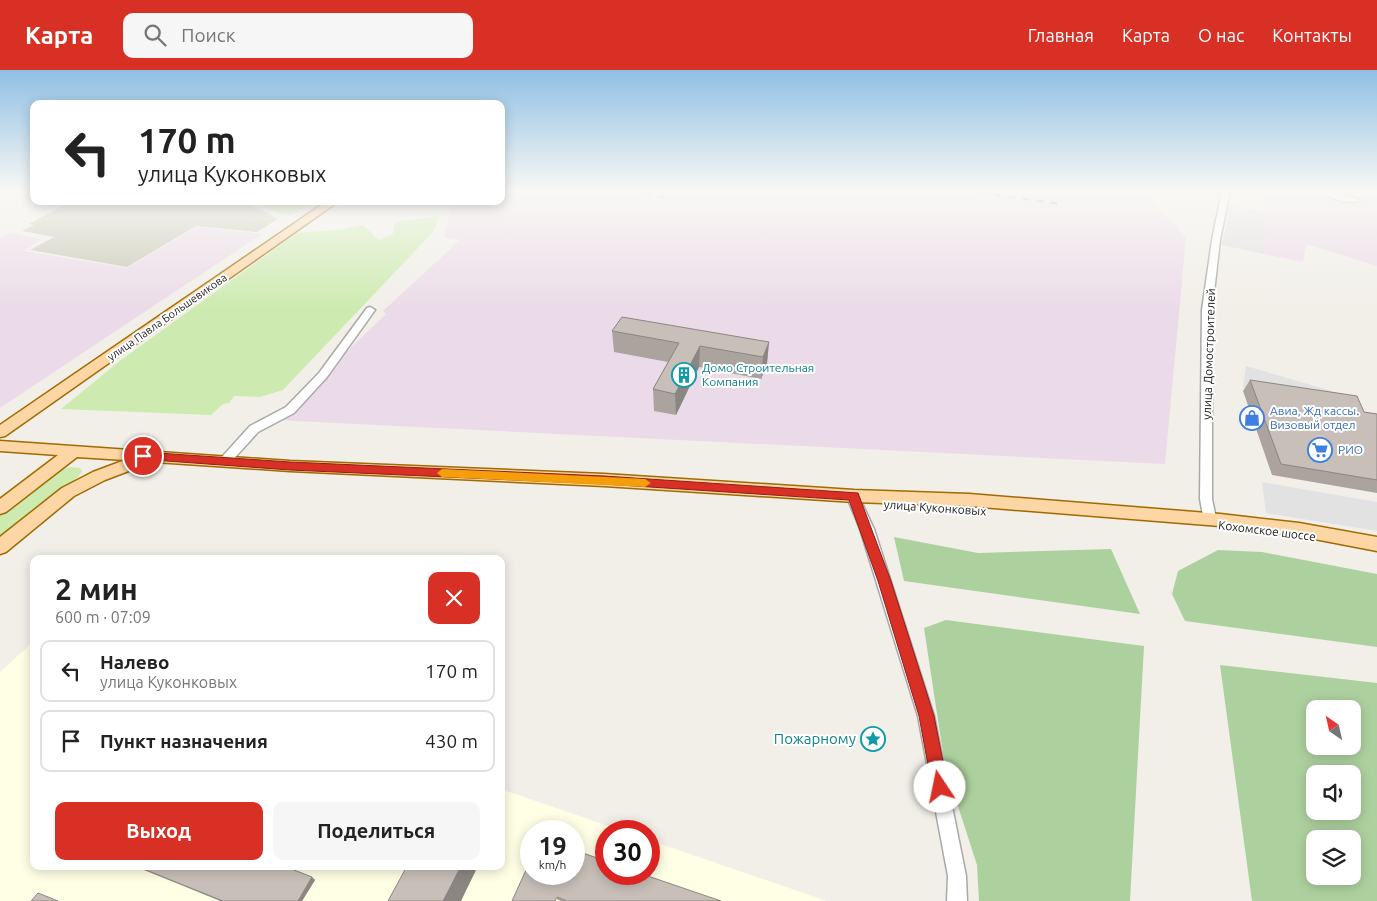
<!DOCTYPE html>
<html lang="ru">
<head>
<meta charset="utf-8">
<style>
	body { margin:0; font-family:Ubuntu,sans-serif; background:#f6f6f6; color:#222; height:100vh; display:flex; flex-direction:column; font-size:19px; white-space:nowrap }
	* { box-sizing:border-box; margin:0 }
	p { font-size:16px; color:#767676 }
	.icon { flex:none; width:28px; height:28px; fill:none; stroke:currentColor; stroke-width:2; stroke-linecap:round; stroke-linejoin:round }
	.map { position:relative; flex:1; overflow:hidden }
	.sheet { position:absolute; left:30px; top:485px; width:475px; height:315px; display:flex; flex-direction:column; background:#fff; border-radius:10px; box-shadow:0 2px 12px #0003 }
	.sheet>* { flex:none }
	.guide { position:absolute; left:30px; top:30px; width:475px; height:105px; border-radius:10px; box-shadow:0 2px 12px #0003; background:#fff; color:#222; overflow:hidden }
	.needle { width:32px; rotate:326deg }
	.buttons { position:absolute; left:1306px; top:630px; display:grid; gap:10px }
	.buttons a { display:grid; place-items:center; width:55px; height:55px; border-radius:10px; background:#fff; box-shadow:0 2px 12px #0003; font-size:25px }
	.speed { position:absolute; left:520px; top:750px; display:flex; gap:10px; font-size:25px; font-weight:700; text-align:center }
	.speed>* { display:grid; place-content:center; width:65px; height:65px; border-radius:50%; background:#fff; box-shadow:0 2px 12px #0003; line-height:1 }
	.speed small { font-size:12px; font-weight:400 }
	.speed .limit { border:8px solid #d22; background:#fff; color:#111 }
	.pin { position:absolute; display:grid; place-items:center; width:42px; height:42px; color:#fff; margin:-21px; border:2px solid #fff; border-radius:50%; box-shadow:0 1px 5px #0007 }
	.me { position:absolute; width:55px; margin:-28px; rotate:349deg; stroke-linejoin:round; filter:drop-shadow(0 0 4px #0008) }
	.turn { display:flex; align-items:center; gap:18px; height:105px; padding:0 25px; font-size:22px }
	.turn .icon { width:65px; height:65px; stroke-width:2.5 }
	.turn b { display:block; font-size:35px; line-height:42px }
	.round { display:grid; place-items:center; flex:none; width:52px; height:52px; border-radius:10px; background:#f6f6f6 }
	.overview { display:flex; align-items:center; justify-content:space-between; height:85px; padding:0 25px }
	h1 { font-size:30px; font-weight:700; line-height:38px }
	.primary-button { display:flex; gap:10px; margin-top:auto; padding:10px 25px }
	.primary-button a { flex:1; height:58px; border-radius:10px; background:#d93025; color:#fff; font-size:20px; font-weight:700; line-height:58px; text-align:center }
	.primary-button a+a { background:#f6f6f6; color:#222 }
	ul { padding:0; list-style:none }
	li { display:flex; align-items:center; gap:15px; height:62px; margin:0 10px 8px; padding:0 15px; border:2px solid #e0e0e0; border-radius:10px }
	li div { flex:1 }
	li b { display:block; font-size:19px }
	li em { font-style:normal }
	header { display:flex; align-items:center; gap:30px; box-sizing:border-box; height:70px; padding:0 25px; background:#d93025; color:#fff }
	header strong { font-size:24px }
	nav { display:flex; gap:28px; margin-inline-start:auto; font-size:18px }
	.search { width:350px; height:45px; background:#f6f6f6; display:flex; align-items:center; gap:12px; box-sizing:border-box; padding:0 18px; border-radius:10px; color:#767676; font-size:19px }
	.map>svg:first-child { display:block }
</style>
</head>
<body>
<header>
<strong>Карта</strong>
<div class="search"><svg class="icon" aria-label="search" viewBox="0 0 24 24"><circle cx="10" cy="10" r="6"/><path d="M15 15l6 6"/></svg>Поиск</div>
<nav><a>Главная</a><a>Карта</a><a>О нас</a><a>Контакты</a></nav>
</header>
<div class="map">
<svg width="1377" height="831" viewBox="0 0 1377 831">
	<rect width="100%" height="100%" fill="#f2efe9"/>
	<!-- residential -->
	<polygon fill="#e0dfdf" points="1230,136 1266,142 1264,184 1222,175"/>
	<!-- industrial -->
	<g fill="#ebdbe8">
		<polygon points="501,121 1139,121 1173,153 1186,168 1165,394 275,350 386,244 383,241 460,170 444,167 451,136 456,131 501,131"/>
		<polygon points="1261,121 1298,121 1305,124 1310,121 1377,121 1377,196 1306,174 1303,192 1264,184 1266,137"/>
		<polygon points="196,157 262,164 0,338 0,168 10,163 41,169 24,181 127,198"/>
	</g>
	<!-- education -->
	<path fill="#ffffe5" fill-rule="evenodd" d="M34,571v225h467v-77l122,42h-17v43h43v-34l178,61h-827v-229zM531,761h43v43h-43z"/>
	<!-- construction -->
	<polygon fill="#c7c7b4" points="72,131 244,131 278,149 257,162 196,156 127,197 30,180 54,167 22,161 34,155 29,154"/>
	<!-- grass -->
	<g fill="#cdebb0">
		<polygon points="256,131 312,131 290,146 273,141"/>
		<polygon points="440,146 433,162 283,320 260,327 234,326 229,333 223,334 211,345 61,339 121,290 297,163 345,159 363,155 379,170 393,164 395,152"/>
		<path d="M71,397l9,1 2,3 -4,6 -78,62v-24c19,-14 48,-44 71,-48z"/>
	</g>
	<!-- forest -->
	<g fill="#add19e" fill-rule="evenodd">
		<polygon points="894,467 978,483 1111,479 1140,544 904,511"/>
		<polygon points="1218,480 1262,482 1377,504 1377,577 1185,551 1172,524 1178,501"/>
		<polygon points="946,550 1144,576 1130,831 979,831 977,795 945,696 924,558"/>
		<path d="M1220,595l157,18v218h-125zM1315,639h37v37h-37zM1315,704h37v37h-37zM1315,769h37v37h-37z"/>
	</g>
	<!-- parking -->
	<g fill="#e2e2e2">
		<polygon points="1246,296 1356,328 1365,340 1243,317"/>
		<polygon points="1262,412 1377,432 1377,461 1266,443"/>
	</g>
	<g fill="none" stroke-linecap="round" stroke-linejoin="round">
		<defs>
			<g id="minor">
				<polygon points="1222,121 1230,121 1220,170 1212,240 1212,429 1216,448 1214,451 1204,451 1200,429 1202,240 1212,170"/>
				<path d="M1318,121h12l30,9c-10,6 -33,-3 -42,-9z"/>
				<polygon points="370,237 375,240 327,307 294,343 258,362 229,394 221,394 219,391 221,388 250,356 286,337 319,303 367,238"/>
				<polygon points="855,427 860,429 874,459 934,646 966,806 967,831 947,831 948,806 918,646 860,459 849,432 850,429"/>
			</g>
			<g id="major">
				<polygon points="327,131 339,131 5,366 0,367 0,355"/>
				<polygon points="0,371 290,391 604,404 854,420 969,424 1220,444 1299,453 1377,467 1377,481 1299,466 1220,456 969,436 854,432 604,416 290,401 140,391 141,393 139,397 105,410 74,426 6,482 0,484 0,467 62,418 93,402 125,390 77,387 6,442 0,444 0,429 58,385 0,381"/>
			</g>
		</defs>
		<!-- minor casing -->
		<use href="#minor" stroke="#a9a9a9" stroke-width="3"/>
		<!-- major casing -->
		<use href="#major" stroke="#a06b00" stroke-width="3"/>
		<!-- minor -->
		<use href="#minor" fill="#fff" fill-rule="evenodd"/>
		<!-- major -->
		<use href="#major" fill="#fcd6a4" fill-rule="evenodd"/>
		<!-- rail -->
		<g stroke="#707070" stroke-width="2" stroke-dasharray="7 7" stroke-linecap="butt">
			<polyline points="630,121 669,128"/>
			<polyline points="967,121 1062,134"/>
		</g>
	</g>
	<!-- wall -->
	<g fill="#aba49e">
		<polygon points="612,261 769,272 767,293 761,309 699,297 676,345 654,341 653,319 668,292 614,282"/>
		<polygon points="1250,310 1364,342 1377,344 1377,423 1272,405 1243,321"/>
		<polygon points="531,789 721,831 561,831 558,830"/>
		<polygon points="134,796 284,796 315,810 302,831 220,831"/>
	</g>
	<!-- shaded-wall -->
	<g fill="#8b8681">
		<polygon points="769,272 767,293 761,309 763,287"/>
		<polygon points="700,276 699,297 676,345 675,324"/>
		<polygon points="461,796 478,796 461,831 443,831"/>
		<polygon points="312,807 315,810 302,831 298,831"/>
	</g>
	<!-- building -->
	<g fill="#c7bfb8" stroke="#8b8681">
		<polygon points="622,247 769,272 763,287 700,276 675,324 653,319 679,273 612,261"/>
		<polygon points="1250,310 1357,326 1364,342 1377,344 1377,410 1281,394"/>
		<polygon points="574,780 606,791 606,804 642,804 721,831 567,831 557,827 555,831 512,831 531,789 531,804 574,804"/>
		<polygon points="136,796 284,796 312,807 298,831 223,831"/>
		<polygon points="407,796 461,796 443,831 388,831"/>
		<polygon points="38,823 58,831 31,831"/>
	</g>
	<!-- sky -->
	<linearGradient id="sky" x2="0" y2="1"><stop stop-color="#8fc0e4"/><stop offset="0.51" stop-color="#f9f8f5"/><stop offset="1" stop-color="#f9f8f5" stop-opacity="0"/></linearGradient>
	<rect width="1377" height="238" fill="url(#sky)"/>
	<!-- route -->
	<polygon fill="#d93025" stroke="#8d1f18" points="143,382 290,392 604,406 858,423 891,511 934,646 948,717 946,723 940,725 934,723 932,717 919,646 878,511 849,430 604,414 290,400 139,389 137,386"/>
	<!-- slow -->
	<polygon fill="#f59e0b" points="442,399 645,409 651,413 645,417 442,407 437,403"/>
	<!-- icons -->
	<defs>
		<symbol id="building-ring" viewBox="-11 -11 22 22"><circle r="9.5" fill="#fff" stroke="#0f9aa8" stroke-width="1.5"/><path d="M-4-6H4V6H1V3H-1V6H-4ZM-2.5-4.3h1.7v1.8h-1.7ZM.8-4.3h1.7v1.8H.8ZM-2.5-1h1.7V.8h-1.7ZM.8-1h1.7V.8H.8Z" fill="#0f9aa8"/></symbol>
		<symbol id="shop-ring" viewBox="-11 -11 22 22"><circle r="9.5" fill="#fff" stroke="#3f7fe0" stroke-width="1.5"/><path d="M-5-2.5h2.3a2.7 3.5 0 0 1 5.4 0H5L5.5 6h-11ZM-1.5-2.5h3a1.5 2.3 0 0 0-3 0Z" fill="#3f7fe0"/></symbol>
		<symbol id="supermarket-ring" viewBox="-11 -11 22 22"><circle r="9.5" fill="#fff" stroke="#3f7fe0" stroke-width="1.5"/><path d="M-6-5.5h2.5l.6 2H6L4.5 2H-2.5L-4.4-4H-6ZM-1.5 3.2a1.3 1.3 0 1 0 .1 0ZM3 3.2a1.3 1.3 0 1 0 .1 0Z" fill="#3f7fe0"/></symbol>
		<symbol id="sight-ring" viewBox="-11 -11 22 22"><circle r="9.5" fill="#fff" stroke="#0f9aa8" stroke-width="1.5"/><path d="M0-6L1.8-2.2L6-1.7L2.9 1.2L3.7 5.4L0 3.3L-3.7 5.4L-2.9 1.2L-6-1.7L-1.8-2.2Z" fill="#0f9aa8"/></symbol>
	</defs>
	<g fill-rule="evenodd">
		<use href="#building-ring" x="670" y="291" width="28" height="28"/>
		<use href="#shop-ring" x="1238" y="334" width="28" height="28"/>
		<use href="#supermarket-ring" x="1306" y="366" width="28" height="28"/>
		<use href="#sight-ring" x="859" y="655" width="28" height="28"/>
	</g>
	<g text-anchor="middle" stroke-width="4" stroke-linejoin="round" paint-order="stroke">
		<!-- far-street labels -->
		<g font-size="11" fill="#222" stroke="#fff">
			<text transform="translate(167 247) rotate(-35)" y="4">улица Павла Большевикова</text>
		</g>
		<!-- street labels -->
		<g font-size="12" fill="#222" stroke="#fff">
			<text transform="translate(1209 284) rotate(-88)" y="4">улица Домостроителей</text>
			<text transform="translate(935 438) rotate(4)" y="4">улица Куконковых</text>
			<text transform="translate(1267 461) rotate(7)" y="4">Кохомское шоссе</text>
		</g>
		<!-- culture labels -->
		<g font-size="12" fill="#0d838f" stroke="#fff" text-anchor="start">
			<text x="702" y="302">Домо Строительная<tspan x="702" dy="14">Компания</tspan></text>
		</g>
		<!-- shop labels -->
		<g font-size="12" fill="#366cbe" stroke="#fff" text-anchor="start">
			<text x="1270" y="345">Авиа, Жд кассы.<tspan x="1270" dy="14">Визовый отдел</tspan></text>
			<text x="1338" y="384">РИО</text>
		</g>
		<!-- near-culture labels -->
		<g font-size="15" fill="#0d838f" stroke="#fff" text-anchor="end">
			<text x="856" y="674">Пожарному</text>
		</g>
	</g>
</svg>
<div class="buttons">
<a><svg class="needle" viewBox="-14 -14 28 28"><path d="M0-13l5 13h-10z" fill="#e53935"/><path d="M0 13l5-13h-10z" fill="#767676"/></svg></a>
<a><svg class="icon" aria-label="sound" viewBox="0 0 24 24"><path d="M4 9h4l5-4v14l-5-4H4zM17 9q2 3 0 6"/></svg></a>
<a><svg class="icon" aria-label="layers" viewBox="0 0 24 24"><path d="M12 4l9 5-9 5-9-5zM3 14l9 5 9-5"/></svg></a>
</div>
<div class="speed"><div>19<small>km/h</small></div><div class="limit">30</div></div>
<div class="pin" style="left:143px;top:386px;background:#d93025"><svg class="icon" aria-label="arrive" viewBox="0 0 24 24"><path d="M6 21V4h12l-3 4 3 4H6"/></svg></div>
<svg class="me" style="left:940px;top:717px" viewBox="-20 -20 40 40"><circle r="19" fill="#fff"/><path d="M0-13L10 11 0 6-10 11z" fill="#d93025"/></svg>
<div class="guide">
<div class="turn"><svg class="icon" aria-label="left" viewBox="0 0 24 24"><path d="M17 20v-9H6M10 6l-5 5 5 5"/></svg><div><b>170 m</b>улица Куконковых</div></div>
</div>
<section class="sheet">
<div class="overview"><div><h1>2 мин</h1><p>600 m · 07:09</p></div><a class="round" style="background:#d93025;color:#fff"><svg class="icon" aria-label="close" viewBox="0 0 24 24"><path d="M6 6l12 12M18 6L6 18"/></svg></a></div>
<ul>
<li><svg class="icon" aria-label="left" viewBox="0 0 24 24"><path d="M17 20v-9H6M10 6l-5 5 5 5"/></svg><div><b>Налево</b><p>улица Куконковых</p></div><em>170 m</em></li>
<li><svg class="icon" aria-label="arrive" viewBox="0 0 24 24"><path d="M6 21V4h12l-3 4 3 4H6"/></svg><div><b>Пункт назначения</b></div><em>430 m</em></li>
</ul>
<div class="primary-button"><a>Выход</a><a>Поделиться</a></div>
</section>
</div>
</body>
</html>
